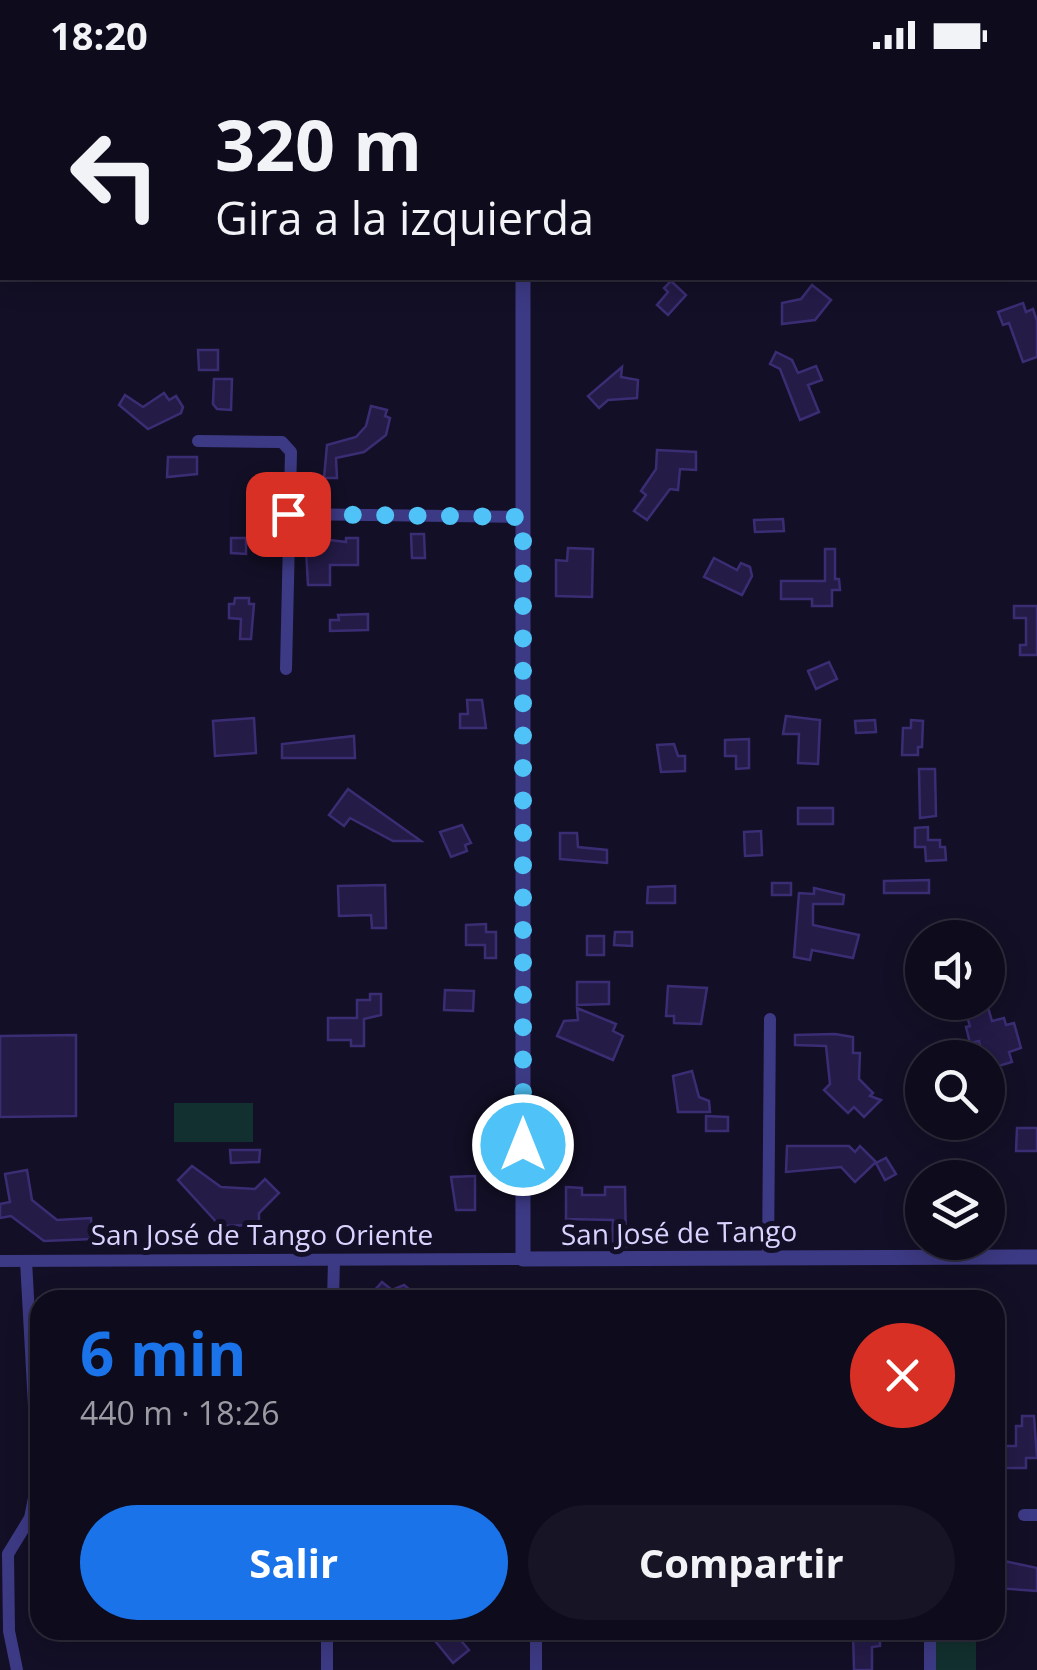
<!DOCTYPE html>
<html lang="es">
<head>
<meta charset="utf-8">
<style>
	body { margin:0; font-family:"Open Sans",sans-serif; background:#171425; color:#f1f3f6; height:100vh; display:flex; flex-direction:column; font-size:38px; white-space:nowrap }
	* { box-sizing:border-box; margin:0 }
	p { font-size:32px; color:#9b9ba3 }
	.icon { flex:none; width:55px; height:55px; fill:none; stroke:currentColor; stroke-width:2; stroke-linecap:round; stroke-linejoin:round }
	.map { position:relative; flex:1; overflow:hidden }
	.panel { position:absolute; left:30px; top:1220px; width:975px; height:350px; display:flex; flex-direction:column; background:#0e0b1c; border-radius:30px; box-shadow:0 5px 25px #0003,0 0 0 2px #2e2b3b }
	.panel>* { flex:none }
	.banner { position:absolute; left:0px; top:0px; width:1038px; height:210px; box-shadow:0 5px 25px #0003,0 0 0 2px #2e2b3b; background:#0e0b1c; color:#f1f3f6; overflow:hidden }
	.tools { position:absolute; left:905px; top:850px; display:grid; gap:20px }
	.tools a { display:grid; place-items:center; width:100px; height:100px; border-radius:50%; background:#0e0b1c; box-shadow:0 5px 25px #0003,0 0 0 2px #2e2b3b; font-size:50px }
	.pin { position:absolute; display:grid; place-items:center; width:85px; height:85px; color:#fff; margin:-42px; border-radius:20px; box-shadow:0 5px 15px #0006 }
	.me { position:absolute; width:110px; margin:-55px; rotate:0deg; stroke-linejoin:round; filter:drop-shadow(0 0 8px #0008) }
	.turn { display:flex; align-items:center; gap:35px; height:210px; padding:0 50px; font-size:45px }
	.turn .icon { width:130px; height:130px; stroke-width:2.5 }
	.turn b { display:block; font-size:70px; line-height:85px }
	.round { display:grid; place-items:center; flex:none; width:105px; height:105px; border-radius:52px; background:#171425 }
	.summary { display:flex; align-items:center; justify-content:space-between; height:170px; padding:0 50px }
	h1 { font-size:60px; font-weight:700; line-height:75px; color:#1a73e8 }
	.action { display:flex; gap:20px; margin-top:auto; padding:20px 50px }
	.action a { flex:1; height:115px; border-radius:60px; background:#1a73e8; color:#fff; font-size:40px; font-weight:700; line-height:115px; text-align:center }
	.action a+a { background:#171425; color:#f1f3f6 }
	.status { display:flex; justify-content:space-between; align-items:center; height:70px; padding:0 50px; background:#0e0b1c; direction:ltr }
	.status svg { height:28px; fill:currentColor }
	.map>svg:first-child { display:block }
</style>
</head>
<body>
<div class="status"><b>18:20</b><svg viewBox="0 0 49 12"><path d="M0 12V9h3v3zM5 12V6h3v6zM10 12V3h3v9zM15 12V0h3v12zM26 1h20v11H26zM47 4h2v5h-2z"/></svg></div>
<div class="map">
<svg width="1037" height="1600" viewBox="0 0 1037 1600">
	<rect width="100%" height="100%" fill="#130f26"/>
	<!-- green -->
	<g fill="#12302f">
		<rect x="174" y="1033" width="79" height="39"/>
		<polygon points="934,1560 976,1560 976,1600 935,1600"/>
	</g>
	<!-- building -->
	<g fill="#241b47" stroke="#3b2d73" stroke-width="2.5">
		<polygon points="671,211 686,225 668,245 657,235 668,222 664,218"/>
		<polygon points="812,215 831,230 815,250 782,254 782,233 801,229"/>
		<polygon points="1023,233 1026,242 1033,239 1037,251 1037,287 1023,292 1009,253 1003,255 998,242"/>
		<polygon points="198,280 218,280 218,300 199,300"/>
		<polygon points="776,282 792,290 798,303 816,296 822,310 808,315 819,342 800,350 780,299 770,294"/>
		<polygon points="622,297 621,307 638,310 637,328 608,330 599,338 588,326"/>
		<polygon points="214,309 232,309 231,340 217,339 213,334"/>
		<polygon points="164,323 169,330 176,326 183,337 181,343 148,359 119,335 125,325 143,337"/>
		<polygon points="371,336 387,340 385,346 390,348 386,365 364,382 336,388 337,408 324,408 327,375 356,367 366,356"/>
		<polygon points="657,380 696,382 696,400 680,399 678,420 670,419 647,450 634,441 646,425 641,421 656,399"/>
		<polygon points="168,387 197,387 197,404 167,407"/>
		<polygon points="783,449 784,461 755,462 754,450"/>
		<polygon points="411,464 424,464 425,488 412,488"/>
		<polygon points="231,468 246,468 246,484 231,483"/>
		<polygon points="346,468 358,468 358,495 330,495 330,515 308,515 306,480 323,469 346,472"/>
		<polygon points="568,478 593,479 592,527 556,526 556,490 567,491"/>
		<polygon points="825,479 835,479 835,509 839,509 840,520 832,520 832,536 812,536 812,529 781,529 781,511 825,511"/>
		<polygon points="714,488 737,500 741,493 750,497 752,506 742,525 704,507"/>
		<polygon points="235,528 249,528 249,534 254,534 251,569 240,569 241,549 229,548 229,534 234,534"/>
		<polygon points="1014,536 1037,536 1037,585 1020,585 1020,575 1026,575 1026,548 1014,548"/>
		<polygon points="368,544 368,560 330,561 330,550 339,550 338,545"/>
		<polygon points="829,592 837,609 816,619 808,601"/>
		<polygon points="467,630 482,630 486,658 460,658 460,644 468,644"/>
		<polygon points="786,646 820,650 818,694 798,693 799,664 783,664"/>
		<polygon points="254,648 256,683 215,686 213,651"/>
		<polygon points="875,650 876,662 856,663 855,651"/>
		<polygon points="911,650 923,651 922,677 918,677 918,685 902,685 903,658 911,658"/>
		<polygon points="354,666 355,688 282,688 282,674"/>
		<polygon points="749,669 749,698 736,699 736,686 725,686 725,670"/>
		<polygon points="674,674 678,686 685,686 685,701 661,702 657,675"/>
		<polygon points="919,699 935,699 936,746 920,748"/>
		<polygon points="348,719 421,771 393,771 350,748 344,756 329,745"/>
		<rect x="798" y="738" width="35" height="16"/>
		<polygon points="462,755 471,773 465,775 467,781 451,787 440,762"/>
		<polygon points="928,757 928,770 940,770 940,777 945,777 946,790 926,791 925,777 915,777 915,758"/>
		<polygon points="761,761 762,785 745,786 744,762"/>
		<polygon points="560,763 577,763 578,777 607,780 607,793 560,789"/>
		<polygon points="929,810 929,823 884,823 884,811"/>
		<rect x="772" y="813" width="19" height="12"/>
		<polygon points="385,815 386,858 372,858 371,845 339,846 338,816"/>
		<polygon points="675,816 675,833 647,833 648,817"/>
		<polygon points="814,818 844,825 843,834 813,834 813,855 859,865 853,888 812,880 810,890 794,887 799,823 814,824"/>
		<polygon points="486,854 486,862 496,862 496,888 485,888 485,875 466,875 466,855"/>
		<polygon points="615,862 632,862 632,876 614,875"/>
		<rect x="587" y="866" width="17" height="19"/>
		<polygon points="577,912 609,912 609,934 577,935"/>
		<polygon points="668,916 707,918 701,954 674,953 674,946 666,946"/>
		<polygon points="445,920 474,921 473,941 444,940"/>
		<polygon points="370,924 381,924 381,945 364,949 364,976 351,976 351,970 328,970 328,948 357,948 357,930 370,930"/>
		<polygon points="987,934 992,951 1004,948 1006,955 1014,953 1021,978 1009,982 1012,992 992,998 983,988 979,971 970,973 966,957 970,956 965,940"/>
		<polygon points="577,938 616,954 613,961 623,966 613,990 557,966 564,951 578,950"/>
		<polygon points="835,964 853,967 853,983 860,983 859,1009 873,1023 870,1026 881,1030 864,1047 854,1037 848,1043 824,1020 830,1014 826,976 795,975 795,965"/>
		<polygon points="76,965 76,1046 0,1047 0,966"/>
		<polygon points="692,1001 699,1027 709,1031 710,1042 678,1042 673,1006"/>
		<polygon points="706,1046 728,1047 728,1061 706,1061"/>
		<polygon points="1017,1058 1037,1058 1037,1081 1016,1081"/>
		<polygon points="787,1076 849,1076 855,1082 860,1076 876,1092 855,1112 841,1097 786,1102"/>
		<polygon points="230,1080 260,1080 259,1092 231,1093"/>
		<polygon points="886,1088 896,1104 885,1110 876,1093"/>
		<polygon points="192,1096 221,1117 255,1119 265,1109 279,1123 259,1143 259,1155 220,1156 178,1110"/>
		<polygon points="27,1100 32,1130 57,1150 91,1148 92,1169 44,1171 11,1146 0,1148 0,1134 10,1132 5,1104"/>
		<polygon points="475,1106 475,1140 456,1140 451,1107"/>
		<polygon points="566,1117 582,1118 582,1125 605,1125 605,1117 625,1117 626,1177 612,1176 613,1150 566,1149"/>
		<polygon points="988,1131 1003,1144 988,1162"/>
		<polygon points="382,1212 392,1220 404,1215 422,1230 383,1230 374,1221"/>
		<polygon points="1022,1346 1034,1346 1037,1388 1026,1388 1026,1398 995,1398 995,1376 1016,1376 1016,1356 1022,1356"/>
		<polygon points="995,1489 1037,1498 1037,1521 996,1518"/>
		<polygon points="438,1560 452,1560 469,1580 453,1593 431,1566"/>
		<polygon points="853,1563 880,1563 880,1576 872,1577 872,1600 854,1600"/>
	</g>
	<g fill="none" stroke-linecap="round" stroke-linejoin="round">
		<!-- minor -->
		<g stroke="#3d3a85" stroke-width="12">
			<polyline points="198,371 282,372 291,382 286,599"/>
			<polyline points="288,444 523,447"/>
			<polyline points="768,1187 770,949"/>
			<polyline points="0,1191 523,1189"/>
			<polyline points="333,1230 334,1190"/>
			<polyline points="1024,1445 1037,1445"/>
			<polyline points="930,1560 930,1600"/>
			<polyline points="17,1600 9,1561 8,1484 30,1448 38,1408 26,1191"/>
			<polyline points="327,1600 327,1560"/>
			<polyline points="536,1600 536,1560"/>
		</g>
		<!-- tertiary -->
		<g stroke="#3d3a85" stroke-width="15">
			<polyline points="522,0 522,2"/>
			<polyline points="523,208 523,1189 1037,1187"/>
		</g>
	</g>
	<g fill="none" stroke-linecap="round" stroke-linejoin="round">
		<!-- route -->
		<polyline stroke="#4fc3f7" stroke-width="18" stroke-dasharray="0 32.4" points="288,444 523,447 523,1075"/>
	</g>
	<g text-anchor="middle" stroke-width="10" stroke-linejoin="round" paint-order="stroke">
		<!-- street labels -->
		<g font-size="28" fill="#d9d4ff" stroke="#130f26">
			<text transform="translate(679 1163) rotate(-1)" y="10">San José de Tango</text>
			<text x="262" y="1175">San José de Tango Oriente</text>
		</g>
	</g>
</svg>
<div class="tools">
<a><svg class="icon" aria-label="sound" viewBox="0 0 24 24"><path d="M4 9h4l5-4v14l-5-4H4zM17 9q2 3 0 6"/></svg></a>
<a><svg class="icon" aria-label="search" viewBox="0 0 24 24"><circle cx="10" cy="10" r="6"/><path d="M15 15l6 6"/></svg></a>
<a><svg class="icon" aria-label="layers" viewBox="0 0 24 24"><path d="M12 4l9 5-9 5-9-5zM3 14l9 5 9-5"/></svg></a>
</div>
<div class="pin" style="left:288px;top:444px;background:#d93025"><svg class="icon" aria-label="arrive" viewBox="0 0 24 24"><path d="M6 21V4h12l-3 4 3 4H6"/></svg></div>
<svg class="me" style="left:523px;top:1075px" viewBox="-20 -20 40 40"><circle r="17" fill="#4fc3f7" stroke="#fff" stroke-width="3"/><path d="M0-11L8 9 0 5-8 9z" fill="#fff"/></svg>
<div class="banner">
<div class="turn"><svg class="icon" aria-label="left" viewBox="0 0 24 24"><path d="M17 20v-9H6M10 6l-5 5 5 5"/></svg><div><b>320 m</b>Gira a la izquierda</div></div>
</div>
<section class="panel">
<div class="summary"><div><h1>6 min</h1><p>440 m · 18:26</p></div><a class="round" style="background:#d93025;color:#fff"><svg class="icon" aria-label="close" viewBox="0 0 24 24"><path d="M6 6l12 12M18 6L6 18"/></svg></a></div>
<div class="action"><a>Salir</a><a>Compartir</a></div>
</section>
</div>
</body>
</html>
